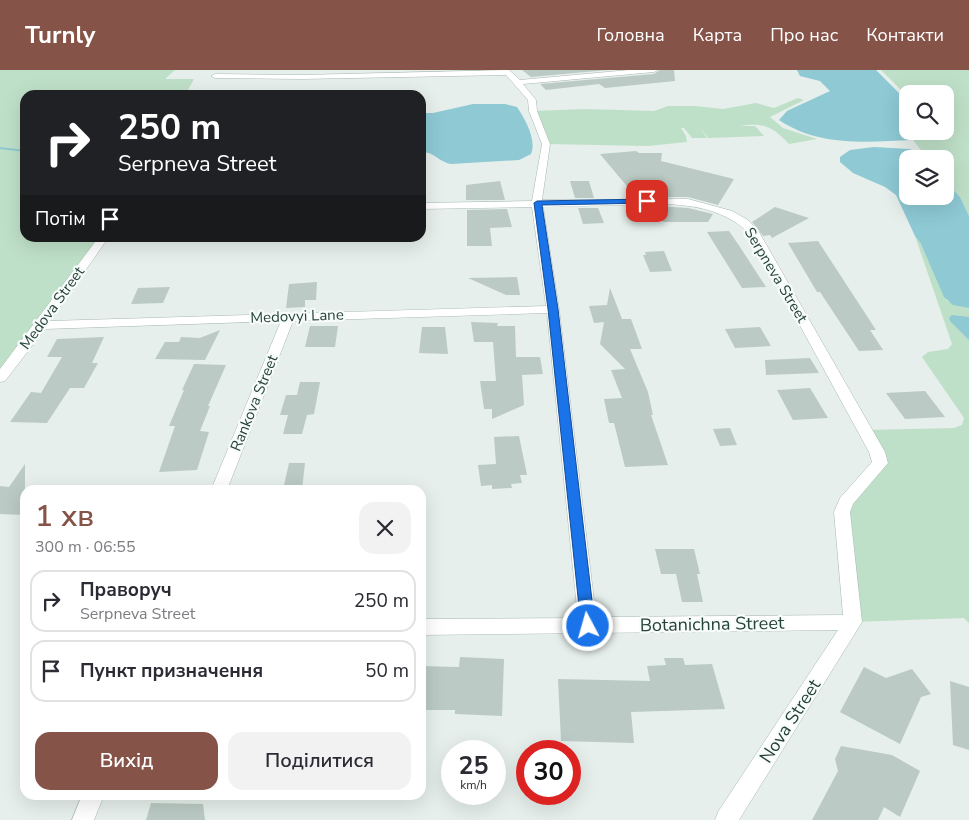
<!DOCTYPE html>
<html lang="uk">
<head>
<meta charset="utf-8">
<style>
	body { margin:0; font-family:"Nunito Sans",sans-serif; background:#f2f2f3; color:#2b2b33; height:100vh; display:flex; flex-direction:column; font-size:19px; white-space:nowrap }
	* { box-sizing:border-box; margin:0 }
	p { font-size:16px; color:#7c7c81 }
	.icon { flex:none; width:28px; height:28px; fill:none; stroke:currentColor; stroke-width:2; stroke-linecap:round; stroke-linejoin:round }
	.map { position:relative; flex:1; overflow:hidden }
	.side { position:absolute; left:20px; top:415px; width:406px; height:315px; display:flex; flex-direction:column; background:#fff; border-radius:15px; box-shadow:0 5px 20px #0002 }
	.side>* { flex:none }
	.top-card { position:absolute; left:20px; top:20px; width:406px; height:152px; border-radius:15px; box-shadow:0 5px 20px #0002; background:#202124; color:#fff; overflow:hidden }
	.tools { position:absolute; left:899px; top:15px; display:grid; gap:10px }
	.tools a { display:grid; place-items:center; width:55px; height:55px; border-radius:10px; background:#fff; box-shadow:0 5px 20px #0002; font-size:25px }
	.speed { position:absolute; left:441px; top:670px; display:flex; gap:10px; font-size:25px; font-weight:700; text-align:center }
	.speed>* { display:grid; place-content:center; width:65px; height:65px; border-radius:50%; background:#fff; box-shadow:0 5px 20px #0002; line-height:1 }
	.speed small { font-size:12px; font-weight:400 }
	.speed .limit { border:8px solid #d22; background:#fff; color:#111 }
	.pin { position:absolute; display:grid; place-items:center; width:42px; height:42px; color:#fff; margin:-21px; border-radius:10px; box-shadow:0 2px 8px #0006 }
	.me { position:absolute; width:55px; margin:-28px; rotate:354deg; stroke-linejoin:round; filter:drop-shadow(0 0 4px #0008) }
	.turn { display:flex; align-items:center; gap:18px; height:105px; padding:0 15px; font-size:22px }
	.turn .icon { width:65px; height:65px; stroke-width:2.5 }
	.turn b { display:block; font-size:35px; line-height:42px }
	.then { display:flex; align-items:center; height:48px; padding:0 15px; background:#0003; gap:10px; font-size:19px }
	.round { display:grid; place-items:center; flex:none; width:52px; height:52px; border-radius:15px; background:#f2f2f3 }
	.summary { display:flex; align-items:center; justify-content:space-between; height:85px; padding:0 15px }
	h1 { font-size:30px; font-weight:600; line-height:38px; color:#855347 }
	.action { display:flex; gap:10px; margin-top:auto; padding:10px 15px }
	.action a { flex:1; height:58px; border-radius:15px; background:#855347; color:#fff; font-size:20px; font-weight:600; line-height:58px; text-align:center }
	.action a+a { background:#f2f2f3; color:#2b2b33 }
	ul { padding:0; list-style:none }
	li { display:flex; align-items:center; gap:15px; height:62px; margin:0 10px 8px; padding:0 5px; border:2px solid #e1e1e2; border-radius:15px }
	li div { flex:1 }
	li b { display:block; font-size:19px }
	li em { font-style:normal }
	header { display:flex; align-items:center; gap:30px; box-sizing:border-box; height:70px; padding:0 25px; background:#855347; color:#fff }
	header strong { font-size:24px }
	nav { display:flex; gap:28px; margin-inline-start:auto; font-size:18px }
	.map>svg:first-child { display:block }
</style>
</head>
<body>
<header>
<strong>Turnly</strong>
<nav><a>Головна</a><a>Карта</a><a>Про нас</a><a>Контакти</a></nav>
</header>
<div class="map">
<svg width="969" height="750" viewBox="0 0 969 750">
	<rect width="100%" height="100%" fill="#e6efeb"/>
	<!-- green -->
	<g fill="#bfe0c8">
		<polygon points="0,0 175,0 165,9 194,9 185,25 25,25 25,168 103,168 41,255 0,308"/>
		<polygon points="881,0 969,0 969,146 960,127 945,111 945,89 928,89 913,70 923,61 945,61 945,24 908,24 907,26"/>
		<path d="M798,28l6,2 -34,17 13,11 34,11 -28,5c-16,-17 -25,-22 -49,-18h15l9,10 -56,2 -8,-11 7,11h-15l-8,-10h-3l5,8 1,6 -39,4 -102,-2 -13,-33 52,-2 69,2 14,-5h27l28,3 33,-6 18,5z"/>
		<polygon points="915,166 921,174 947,231 969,238 969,553 964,548 853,552 846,432 879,393 865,360 954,358 962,355 964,348 922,287 928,282 948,279 952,274"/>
	</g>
	<!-- water -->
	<g fill="#8ec9d4">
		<path d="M797,0h79l31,31 1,30h15l-10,9c-46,2 -94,7 -134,-20l8,-9 43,-20 -10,-10 -20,-5z"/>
		<path d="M473,34h32l12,3c8,12 20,33 14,47l-12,6 -68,4c-12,-2 -18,-13 -30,-12v-39h12z"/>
		<polygon points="874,77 910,79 928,89 908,89 908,126 945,126 945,111 960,127 969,146 969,238 953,235 944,227 921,174 915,166 896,125 885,117 853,103 840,92 840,87 850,80"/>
		<polygon points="952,245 969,247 969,270 950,251 949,248"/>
	</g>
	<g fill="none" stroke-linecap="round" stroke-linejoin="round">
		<!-- stream -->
		<polygon fill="#8ec9d4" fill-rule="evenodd" points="0,77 25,80 25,82 0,79"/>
	</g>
	<!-- building -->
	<g fill="#bbcac4">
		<polygon points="522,0 608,0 531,7"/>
		<polygon points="660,0 674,0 675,11 605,18 599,14 546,20 540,14 654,4"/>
		<polygon points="636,81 639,83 662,83 661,91 734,109 718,135 688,127 654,127 652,121 631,121 600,84"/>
		<polygon points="500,111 505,130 466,130 466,115"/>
		<polygon points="570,111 589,111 594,128 575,128"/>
		<polygon points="657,136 688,138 713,144 708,152 663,152"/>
		<polygon points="775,137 809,148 772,168 770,165 763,166 752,152"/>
		<polygon points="578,138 598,138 604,153 583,154"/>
		<polygon points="507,139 512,157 490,158 492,176 467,176 467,140"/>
		<polygon points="729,161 740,177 766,217 742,218 707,162"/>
		<polygon points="818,171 876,260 870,260 883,280 859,281 820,222 817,222 788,173"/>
		<polygon points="664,181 672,201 650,202 643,185 646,185 645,182"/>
		<polygon points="517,207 520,225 506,225 468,208"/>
		<polygon points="317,212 316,230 305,230 305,237 286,238 289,214"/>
		<polygon points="170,217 163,233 131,234 138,218"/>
		<polygon points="610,218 622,249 631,249 642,279 630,279 648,322 653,345 651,345 668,395 625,397 614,353 609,353 604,329 622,328 611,300 625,299 600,274 604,252 594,253 589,236 607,235"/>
		<polygon points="471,252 498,253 497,256 515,256 516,287 540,287 543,304 522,305 524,335 492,349 492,339 484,339 480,311 496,311 493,272 474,272"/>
		<polygon points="310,256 338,256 335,277 305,277"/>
		<polygon points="422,257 445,257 448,284 419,283"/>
		<polygon points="760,257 771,276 735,278 725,259"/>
		<polygon points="220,260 205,290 155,289 165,272 179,272 181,267 200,268"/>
		<polygon points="104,267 92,293 98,293 84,318 70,318 47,353 10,352 31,322 41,323 62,287 47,287 57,269"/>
		<polygon points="810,288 819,303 766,305 765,290"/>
		<polygon points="194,294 226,295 208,336 210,336 200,361 209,362 197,400 159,402 175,356 169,356 184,320 182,320"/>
		<polygon points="300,312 320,312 314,344 307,345 302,364 283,364 288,345 280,345 286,325 297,325"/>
		<polygon points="810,318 828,348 793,350 777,320"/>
		<polygon points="925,321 945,347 905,349 886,323"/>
		<polygon points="730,358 737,375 720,376 713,359"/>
		<polygon points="519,366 527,405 520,405 522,413 511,414 512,418 492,419 492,415 481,416 478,395 496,394 494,367"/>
		<polygon points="289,393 305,393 302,420 283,420"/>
		<polygon points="25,394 25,445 0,444 0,416 9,417"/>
		<polygon points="655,479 694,479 700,504 697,504 703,532 682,532 676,504 661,504"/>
		<polygon points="460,587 504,589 502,646 455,644 455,640 421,640 421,596 459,597"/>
		<polygon points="664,588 683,588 685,595 712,594 725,639 631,642 634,673 561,671 558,609 650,611 647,596 666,595"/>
		<polygon points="864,597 886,608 912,599 931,624 921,627 900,674 840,642"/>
		<polygon points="950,611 969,617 969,680 953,675"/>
		<polygon points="841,676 892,685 920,701 900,747 884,737 878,750 812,750 838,701 835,689"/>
		<polygon points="151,733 203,734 205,750 146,750"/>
	</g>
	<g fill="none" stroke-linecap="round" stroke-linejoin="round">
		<defs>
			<g id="minor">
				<path d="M509,0l11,10 109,-10h29l-4,2 -131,12 13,16 1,11 13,33 -8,56 146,-1 44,12 16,9 11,12 126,220 3,11 -35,41 -3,8 12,110 -123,198h-24l3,-8 120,-182 -417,5v-16l157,-1 -31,-305 -254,8 -66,169h-16l70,-169 -236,8 -40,52 -5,1v-13l98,-131h10l-58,83 496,-15 -14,-99 -111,2v-6l111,-2 10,-57 -13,-33 -1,-11 -22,-25 -204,4 -87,-1 -4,-2 4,-2 87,1zM665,134c31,1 62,7 85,30l119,218 3,10 -32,36 -6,14 9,103 -247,2 -37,-308 -16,-102z"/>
				<polygon points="82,725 104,725 94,750 72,750"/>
			</g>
		</defs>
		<!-- minor casing -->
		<use href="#minor" stroke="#a8b8b2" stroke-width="1"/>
		<!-- minor -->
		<use href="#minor" fill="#fff" fill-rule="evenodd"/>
	</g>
	<!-- route -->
	<polygon fill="#1a73e8" stroke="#114b97" points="647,129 651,131 650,133 542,135 558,239 595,556 593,560 588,561 583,560 581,556 548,239 534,133 537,131"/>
	<g text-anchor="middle" stroke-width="4.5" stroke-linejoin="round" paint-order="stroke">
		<!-- street labels -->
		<g font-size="15" fill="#24423a" stroke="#f7fbf9">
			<text transform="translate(776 205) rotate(59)" y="5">Serpneva Street</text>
			<text transform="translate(52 238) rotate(-54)" y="5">Medova Street</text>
			<text transform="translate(297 246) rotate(-2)" y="5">Medovyi Lane</text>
			<text transform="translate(254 333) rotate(-68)" y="5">Rankova Street</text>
		</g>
		<!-- near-street labels -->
		<g font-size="18" fill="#24423a" stroke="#f7fbf9">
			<text transform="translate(712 554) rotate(-1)" y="6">Botanichna Street</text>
			<text transform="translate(790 651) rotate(-57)" y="6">Nova Street</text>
		</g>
	</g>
</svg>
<div class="tools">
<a><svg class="icon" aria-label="search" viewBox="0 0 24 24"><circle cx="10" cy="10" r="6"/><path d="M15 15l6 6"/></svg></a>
<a><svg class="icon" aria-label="layers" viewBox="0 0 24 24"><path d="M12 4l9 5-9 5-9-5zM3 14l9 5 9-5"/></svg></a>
</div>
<div class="speed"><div>25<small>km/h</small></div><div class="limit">30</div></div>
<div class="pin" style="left:647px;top:131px;background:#d93025"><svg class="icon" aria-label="arrive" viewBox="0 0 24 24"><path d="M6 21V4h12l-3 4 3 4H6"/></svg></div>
<svg class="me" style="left:588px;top:556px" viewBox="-20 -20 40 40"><circle r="17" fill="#1a73e8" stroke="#fff" stroke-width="3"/><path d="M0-11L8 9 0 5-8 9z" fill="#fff"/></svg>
<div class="top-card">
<div class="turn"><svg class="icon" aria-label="right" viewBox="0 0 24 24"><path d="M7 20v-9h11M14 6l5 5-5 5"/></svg><div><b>250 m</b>Serpneva Street</div></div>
<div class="then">Потім<svg class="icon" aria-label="arrive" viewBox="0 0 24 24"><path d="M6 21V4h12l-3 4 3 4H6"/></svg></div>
</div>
<section class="side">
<div class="summary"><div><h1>1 хв</h1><p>300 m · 06:55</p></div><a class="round"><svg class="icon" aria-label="close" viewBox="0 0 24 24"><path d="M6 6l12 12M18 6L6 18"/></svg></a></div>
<ul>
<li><svg class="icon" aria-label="right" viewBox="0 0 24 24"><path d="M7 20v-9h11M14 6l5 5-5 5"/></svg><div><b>Праворуч</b><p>Serpneva Street</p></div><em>250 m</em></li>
<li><svg class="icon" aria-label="arrive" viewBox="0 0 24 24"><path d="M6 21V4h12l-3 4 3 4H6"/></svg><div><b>Пункт призначення</b></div><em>50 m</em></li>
</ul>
<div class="action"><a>Вихід</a><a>Поділитися</a></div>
</section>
</div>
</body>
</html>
